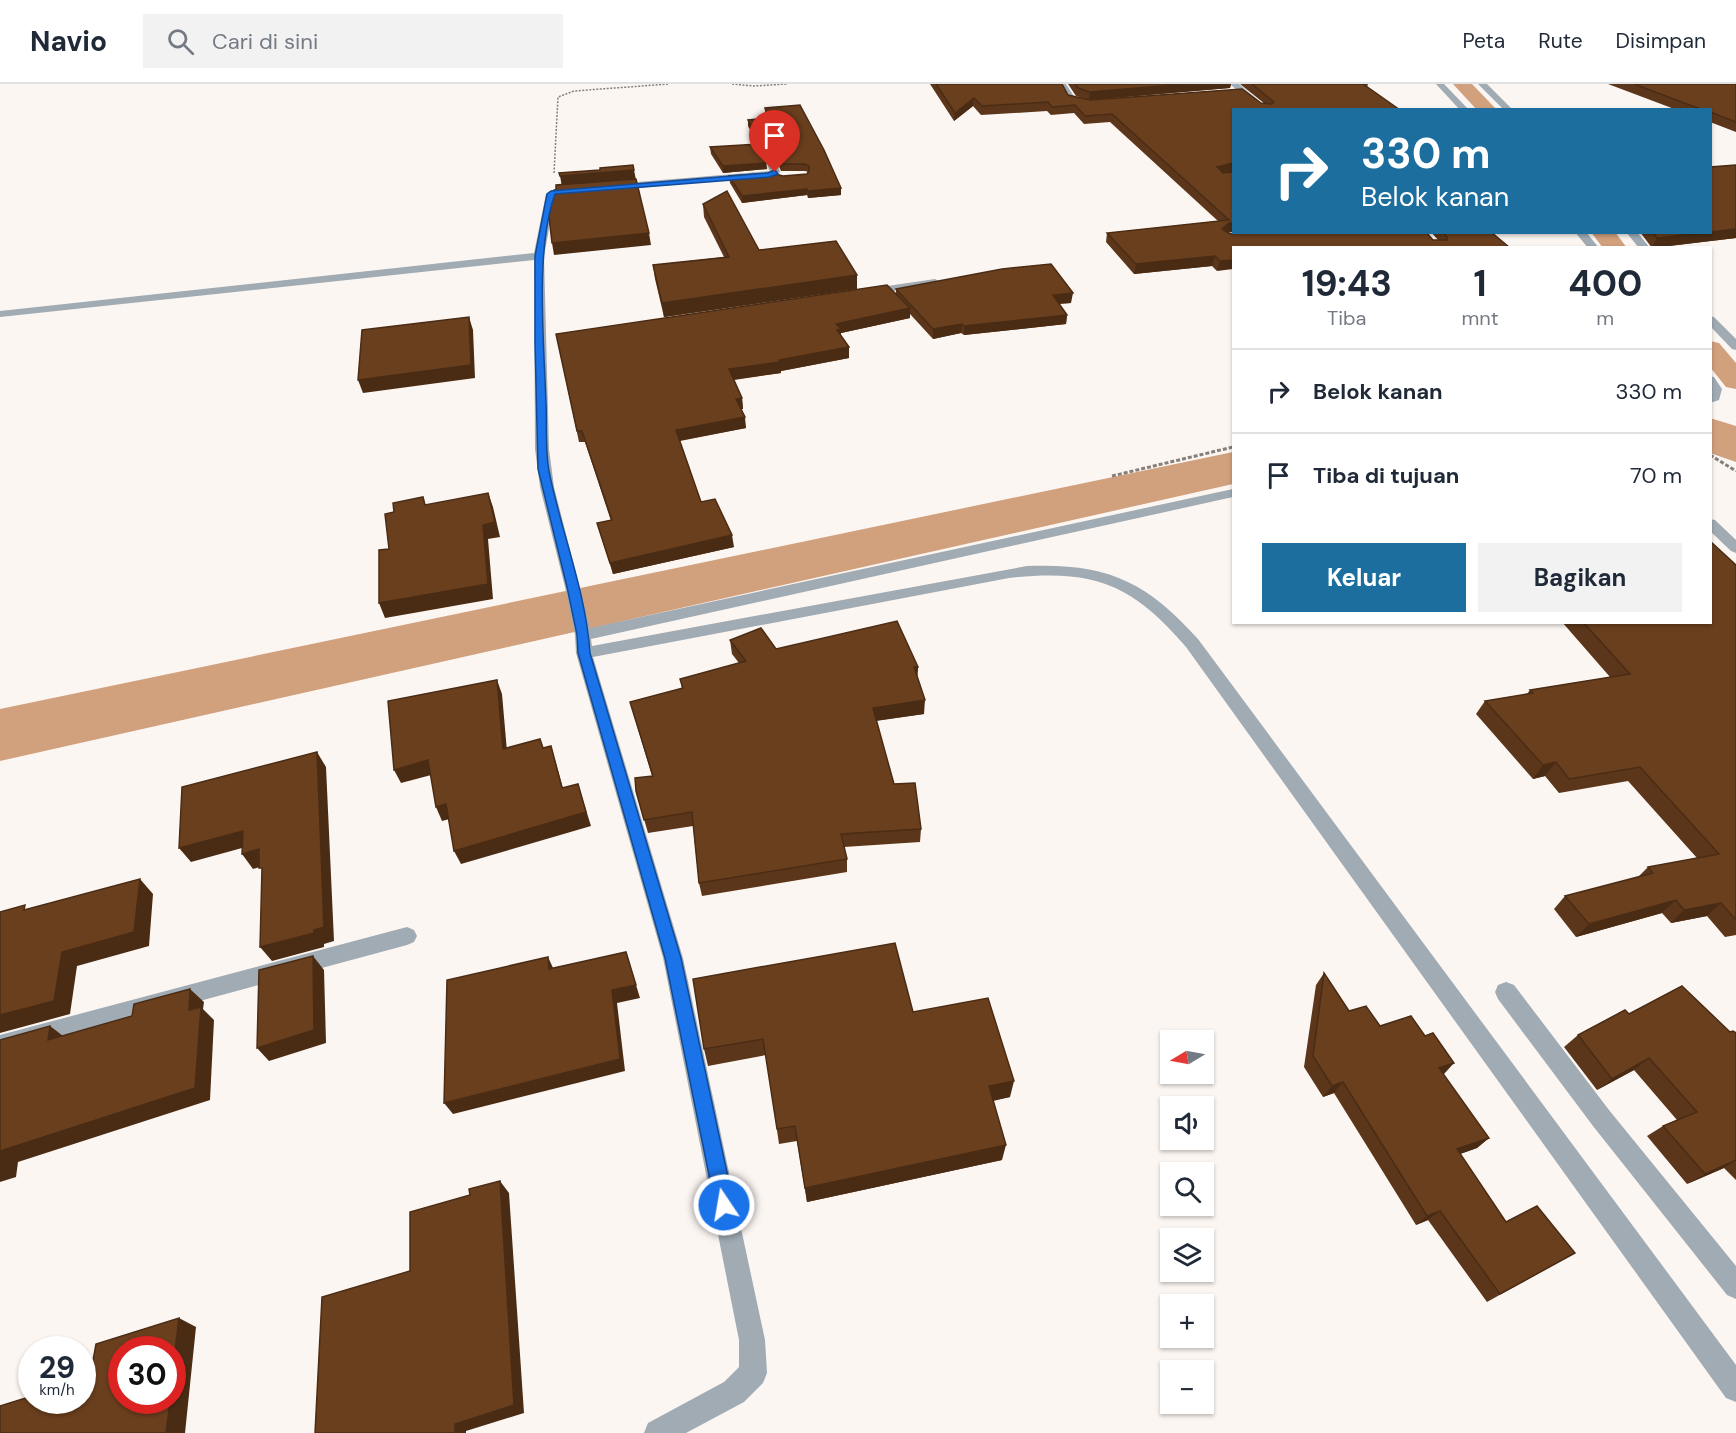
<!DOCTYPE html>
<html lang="id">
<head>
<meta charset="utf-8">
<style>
	body { margin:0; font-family:"DM Sans",sans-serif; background:#f2f2f3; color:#1f2937; height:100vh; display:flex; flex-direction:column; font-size:22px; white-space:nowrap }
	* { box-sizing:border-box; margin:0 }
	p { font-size:20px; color:#747a83 }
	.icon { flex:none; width:33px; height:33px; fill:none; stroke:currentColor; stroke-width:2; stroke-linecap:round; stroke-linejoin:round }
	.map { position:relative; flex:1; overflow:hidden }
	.drawer { position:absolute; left:1232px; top:162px; width:480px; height:378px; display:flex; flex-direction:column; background:#fff; border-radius:0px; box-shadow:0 2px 4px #0004 }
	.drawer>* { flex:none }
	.guide { position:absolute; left:1232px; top:24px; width:480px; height:126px; border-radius:0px; box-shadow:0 2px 4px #0004; background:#1c6e9f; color:#fff; overflow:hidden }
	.needle { width:39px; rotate:260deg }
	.fabs { position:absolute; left:1160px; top:946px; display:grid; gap:12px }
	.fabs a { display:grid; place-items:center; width:54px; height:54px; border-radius:0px; background:#fff; box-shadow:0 2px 4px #0004; font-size:30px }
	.speed { position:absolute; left:18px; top:1252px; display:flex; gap:12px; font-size:30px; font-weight:700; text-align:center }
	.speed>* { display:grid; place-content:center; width:78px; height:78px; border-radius:50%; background:#fff; box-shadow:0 2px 4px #0004; line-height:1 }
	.speed small { font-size:15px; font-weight:400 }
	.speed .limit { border:9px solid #d22; background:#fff; color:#111 }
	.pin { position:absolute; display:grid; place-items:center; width:51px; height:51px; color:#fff; margin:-62px -26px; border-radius:50% 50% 50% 0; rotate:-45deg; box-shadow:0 0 6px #0007 }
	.pin .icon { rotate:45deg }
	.me { position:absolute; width:66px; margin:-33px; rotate:348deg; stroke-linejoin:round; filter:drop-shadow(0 0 4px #0008) }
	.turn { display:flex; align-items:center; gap:21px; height:126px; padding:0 30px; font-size:27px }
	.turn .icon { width:78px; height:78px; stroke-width:2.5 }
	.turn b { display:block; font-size:42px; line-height:51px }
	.eta { display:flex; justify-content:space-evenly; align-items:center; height:102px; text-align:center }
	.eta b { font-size:36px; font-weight:700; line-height:42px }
	.action { display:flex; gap:12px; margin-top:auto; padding:12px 30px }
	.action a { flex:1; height:69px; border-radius:0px; background:#1c6e9f; color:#fff; font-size:24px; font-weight:700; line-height:69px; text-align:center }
	.action a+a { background:#f2f2f3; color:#1f2937 }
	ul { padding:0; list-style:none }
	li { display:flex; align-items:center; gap:18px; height:84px; padding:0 30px; border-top:2px solid #e0e1e3 }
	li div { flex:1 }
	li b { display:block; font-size:22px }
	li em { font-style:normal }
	header { display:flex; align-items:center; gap:36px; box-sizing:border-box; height:84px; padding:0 30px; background:#fff; border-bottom:2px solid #e0e1e3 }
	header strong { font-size:28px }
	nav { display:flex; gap:33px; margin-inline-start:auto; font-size:21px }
	.search { width:420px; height:54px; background:#f2f2f3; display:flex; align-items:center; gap:15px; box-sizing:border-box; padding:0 21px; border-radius:0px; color:#747a83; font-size:22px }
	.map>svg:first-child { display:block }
</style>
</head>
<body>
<header>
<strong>Navio</strong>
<div class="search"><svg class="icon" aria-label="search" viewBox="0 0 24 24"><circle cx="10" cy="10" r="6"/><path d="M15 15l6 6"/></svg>Cari di sini</div>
<nav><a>Peta</a><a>Rute</a><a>Disimpan</a></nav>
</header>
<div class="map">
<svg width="1736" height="1349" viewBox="0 0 1736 1349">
	<rect width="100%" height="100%" fill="#fcf6f2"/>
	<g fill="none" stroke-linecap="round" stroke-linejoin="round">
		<!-- canal -->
		<g fill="#d1a07d" fill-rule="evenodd">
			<polygon points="1453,0 1472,0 1497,26 1477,26"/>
			<polygon points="1591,148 1615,148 1627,164 1603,164"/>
			<polygon points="1710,257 1719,259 1736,279 1736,305 1726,303 1710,283"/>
		</g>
		<!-- river -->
		<g fill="#d1a07d" fill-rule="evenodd">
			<polygon points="1710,334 1736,342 1736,378 1710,369"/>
			<polygon points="1233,368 1233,400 0,677 0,625"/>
		</g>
		<!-- path-far1 -->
		<g stroke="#867e79" stroke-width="1.5" stroke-dasharray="2 1.5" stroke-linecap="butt">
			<polyline points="732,0 754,2 787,0"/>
			<polyline points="554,89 558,13 574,7 669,0"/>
		</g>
		<!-- path -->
		<g stroke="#867e79" stroke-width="3" stroke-dasharray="4 2" stroke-linecap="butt">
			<polyline points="1710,371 1736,387"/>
			<polyline points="1112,392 1233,363"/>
		</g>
		<!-- minor -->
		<g fill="#a0abb3" fill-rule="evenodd">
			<polygon points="1058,0 1066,0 1075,14 1093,20 1089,22 1069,18"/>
			<polygon points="1230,0 1239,0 1270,26 1260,26"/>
			<polygon points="1436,0 1444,0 1469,26 1460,26"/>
			<polygon points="1478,0 1487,0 1513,26 1504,26"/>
			<polygon points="763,57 767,60 780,88 776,92 613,106 608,103 613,100 770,87 759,60"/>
			<path d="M576,103l3,1v4l-24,4 -11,60 5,193 5,38 36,141 643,-139v8l-642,142 1,7 435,-80c79,-3 118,14 171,73l538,726v37l-10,-4 -540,-751c-55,-64 -93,-78 -177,-69l-416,79 90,301 82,382 2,33 -4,10 -19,19 -58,31h-42l4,-10 76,-41 15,-15v-27l-76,-382 -87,-305 -1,-18 -10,-48 -25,-100 -5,-38 -1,-189 -534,57v-6l534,-58 12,-59z"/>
			<polygon points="1575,148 1586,148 1599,164 1588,164"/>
			<polygon points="1626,148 1637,148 1650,164 1639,164"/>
			<polygon points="935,195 940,198 939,200 867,211 861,208 867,205"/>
			<polygon points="1710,232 1714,233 1736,255 1736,266 1732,265 1710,242"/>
			<polygon points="1710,292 1714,293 1722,305 1719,316 1710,319"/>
			<polygon points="1710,435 1715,436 1736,456 1736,469 1731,467 1710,447"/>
			<polygon points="407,843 414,846 417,852 414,858 407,861 0,971 0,951"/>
			<polygon points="1506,898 1514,901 1609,1026 1736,1182 1736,1215 1727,1211 1593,1042 1498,915 1495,908 1498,901"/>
		</g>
	</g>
	<!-- wall -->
	<g fill="#5b361a">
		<polygon points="930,0 1062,0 1068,11 1090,16 1265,20 1240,0 1368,0 1367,3 1400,26 1233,26 1228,149 1230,150 1438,156 1431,148 1491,148 1510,164 1233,164 1217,187 1212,182 1134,190 1106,158 1107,149 1218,137 1110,38 1084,40 1074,29 1051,31 1047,27 981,31 973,22 954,37"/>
		<polygon points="1068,0 1231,0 1230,4 1089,16 1076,12"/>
		<polygon points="1608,0 1736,0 1736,48 1710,38 1710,26 1677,26"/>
		<polygon points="765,24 841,104 841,111 808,114 807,111 742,119 730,99 729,92 783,92 807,90 808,88 805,87 781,87 769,59 763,55 758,60 766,79 767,85 723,89 711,70 710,63 757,60 748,42 748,36 766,34"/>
		<polygon points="703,120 759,166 857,191 857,205 664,233 655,195 653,181 724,173 704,133"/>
		<polygon points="1640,148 1710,148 1736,154 1652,164"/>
		<polygon points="896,205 1071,219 1059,220 1067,231 1066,240 964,251 961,249 933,255 910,230 910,234 841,249 841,252 849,263 849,274 781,287 781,289 734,296 742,314 743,325 741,325 746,344 680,357 701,418 734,463 613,490 597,439 611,437 585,358 579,358 556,250 896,209"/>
		<polygon points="1736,481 1736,851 1725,853 1707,832 1671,839 1662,829 1576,853 1554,825 1565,812 1638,793 1648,783 1697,774 1628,697 1559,709 1545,692 1533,695 1476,630 1485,617 1527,610 1530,606 1610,593 1562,538 1710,538"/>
		<polygon points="730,556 776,565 918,583 917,594 924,630 876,637 894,700 921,745 920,758 844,763 847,775 847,788 702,812 699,799 693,742 648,749 636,707 652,692 630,618 682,605 680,595 739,579 732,570"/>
		<polygon points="1324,889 1349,927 1380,942 1443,990 1489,1054 1477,1064 1460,1070 1506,1138 1575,1169 1487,1218 1428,1136 1416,1141 1334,1009 1323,1013 1304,983 1316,901"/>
		<polygon points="913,928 1010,1013 993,1017 1002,1076 807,1118 797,1057 779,1060 766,971 708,982 704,965"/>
		<polygon points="1629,930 1736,949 1736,1096 1724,1084 1687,1100 1647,1052 1663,1042 1677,1036 1634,986 1597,1006 1564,963 1578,951"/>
	</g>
	<!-- shaded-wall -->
	<g fill="#4a2c15">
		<polygon points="1184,0 1231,0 1230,4 1089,16 1090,8"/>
		<polygon points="974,14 973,22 954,37 955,29"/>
		<polygon points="763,48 763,55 757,60 756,54"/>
		<polygon points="766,79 767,85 723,89 723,82"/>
		<polygon points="1233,79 1233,88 1215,92 1217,83"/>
		<polygon points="634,86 636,96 562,103 560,92"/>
		<polygon points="841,104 841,111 808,114 808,107"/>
		<polygon points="807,105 807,111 742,119 742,112"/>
		<polygon points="1229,139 1233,139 1233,148 1227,149 1222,145"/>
		<polygon points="1736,145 1736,154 1652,164 1657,154"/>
		<polygon points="649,149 651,161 554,171 552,159"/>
		<polygon points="1215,172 1212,182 1134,190 1136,180"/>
		<polygon points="1233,176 1233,185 1217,187 1220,177"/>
		<polygon points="857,191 857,205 664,233 662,219"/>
		<polygon points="1073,209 1071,219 1052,220 1053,211"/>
		<polygon points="910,224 910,234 841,249 841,256 837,257 836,240"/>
		<polygon points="1067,231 1066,240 964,251 964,242"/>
		<polygon points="469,233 473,246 475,294 363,309 358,296"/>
		<polygon points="962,240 961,249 933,255 933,245"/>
		<polygon points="849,263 849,274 781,287 781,289 730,296 729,285"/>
		<polygon points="742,314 743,325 738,326 736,315"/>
		<polygon points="745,333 746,344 677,357 676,346"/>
		<polygon points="488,409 493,423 500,453 488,455 493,515 385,534 379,519 483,441"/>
		<polygon points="732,451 734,463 613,490 610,479"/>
		<polygon points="914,583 918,583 917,597"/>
		<polygon points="497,596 502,610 508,679 503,665"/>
		<polygon points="925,616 924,630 873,637 873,624"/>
		<polygon points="551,662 567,718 562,704"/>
		<polygon points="317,668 326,683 334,857 324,860 324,863 272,877 260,863"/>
		<polygon points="428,676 435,690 401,699 394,686"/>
		<polygon points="1556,678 1545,692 1533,695 1543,681"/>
		<polygon points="578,700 591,742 461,780 454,767"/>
		<polygon points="446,720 453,734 442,737 436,723"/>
		<polygon points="243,747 253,761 191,778 179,764"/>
		<polygon points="259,765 270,780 253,785 242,770"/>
		<polygon points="140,795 153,810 149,862 77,882 70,930 0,949 0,931 62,868"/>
		<polygon points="1676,816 1662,829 1576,853 1589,840"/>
		<polygon points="1721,819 1707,832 1671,839 1684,826"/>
		<polygon points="626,868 640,914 617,919 625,987 453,1030 444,1019 612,906"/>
		<polygon points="313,872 324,886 326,959 269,977 257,964"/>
		<polygon points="548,873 554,886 549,885"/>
		<polygon points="190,905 204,918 203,925 214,936 210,1016 18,1078 16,1093 0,1098 0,1067 189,926"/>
		<polygon points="50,942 67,955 48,956"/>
		<polygon points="1649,974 1634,986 1597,1006 1612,995"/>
		<polygon points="1454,979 1444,990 1428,995 1439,984"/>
		<polygon points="1014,997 1010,1013 986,1018 989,1002"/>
		<polygon points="1343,998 1334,1009 1323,1013 1332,1002"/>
		<polygon points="1489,1054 1477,1064 1446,1075 1457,1065"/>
		<polygon points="1006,1061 1002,1076 807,1118 805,1104"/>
		<polygon points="1736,1076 1724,1084 1687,1100 1705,1090"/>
		<polygon points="500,1097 509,1109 524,1329 466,1347 466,1349 455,1349 455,1340"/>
		<polygon points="1440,1127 1428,1136 1416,1141 1427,1132"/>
		<polygon points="179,1234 196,1243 185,1349 166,1349 170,1317 172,1317 172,1291"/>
	</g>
	<!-- building -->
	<g fill="#6a3f1e" stroke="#4a2c15" stroke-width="1.5">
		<polygon points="936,0 1062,0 1068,11 1090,16 1242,5 1261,19 1272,20 1274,18 1252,0 1363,0 1400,26 1233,26 1233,79 1217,83 1223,89 1233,88 1233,139 1229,139 1222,145 1230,150 1245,148 1426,148 1433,156 1447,156 1447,153 1443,148 1491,148 1510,164 1233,164 1233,176 1220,177 1215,172 1136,180 1107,149 1229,136 1112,30 1085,32 1075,21 1052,23 1048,18 982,22 974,14 955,29"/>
		<polygon points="1075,0 1184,0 1090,8 1078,4"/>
		<polygon points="1634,0 1736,0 1736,38 1710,28 1710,26 1703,26"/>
		<polygon points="800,21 824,66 841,104 808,107 807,105 742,112 729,92 772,89 783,92 807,90 809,87 809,82 804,80 780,80 769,53 763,48 756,54 748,36 768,34 765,24"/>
		<polygon points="759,60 766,79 723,82 710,63"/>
		<polygon points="633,81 634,86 560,92 559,89 600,86 600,84"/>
		<polygon points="1736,81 1736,145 1710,148 1710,83"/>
		<polygon points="636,95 649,149 552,159 549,133 554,106 556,106 556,101"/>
		<polygon points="727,107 759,166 836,157 857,191 662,219 653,181 729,173 703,120"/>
		<polygon points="1653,148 1709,148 1657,154"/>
		<polygon points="1051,180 1073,209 1053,211 1067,231 964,242 962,240 933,245 896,205 1002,185"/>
		<polygon points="887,201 910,224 836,240 841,245 837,246 849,263 779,276 780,278 729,285 742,314 736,315 745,333 676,346 701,418 715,415 732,451 610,479 597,439 612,436 582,347 577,347 556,250"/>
		<polygon points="469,233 471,281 358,296 362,246"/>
		<polygon points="488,409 495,438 483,441 488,500 379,519 379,466 389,465 385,430 394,428 393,419 423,413 425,421"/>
		<polygon points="1710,457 1736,481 1736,836 1721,819 1684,826 1676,816 1589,840 1565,812 1653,789 1648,783 1719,770 1640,683 1569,695 1556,678 1543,681 1485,617 1533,609 1530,606 1630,590 1583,538 1710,538"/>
		<polygon points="897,537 918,583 914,583 925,616 873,624 894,700 915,699 921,745 841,750 847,775 699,799 692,728 644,736 636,707 635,694 653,692 630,618 683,604 680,595 746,577 730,556 761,544 776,565"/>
		<polygon points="497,596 503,665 540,655 543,664 551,662 562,704 578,700 586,728 454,767 446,720 436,723 428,676 394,686 388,617"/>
		<polygon points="317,668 324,843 314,846 314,849 260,863 262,784 259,784 259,765 242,770 243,747 179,764 182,703"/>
		<polygon points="140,795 134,848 62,868 54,917 0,931 0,828 25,821 24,826"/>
		<polygon points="895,859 913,928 988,914 1014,997 989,1002 1006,1061 805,1104 795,1042 777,1045 763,955 704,965 693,895"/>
		<polygon points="626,868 636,901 612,906 620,975 444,1019 447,896 548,873 549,885"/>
		<polygon points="313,872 314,946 257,964 259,886"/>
		<polygon points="1324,889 1349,927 1366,922 1380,942 1411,932 1425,952 1433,949 1454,979 1439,984 1489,1054 1457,1065 1506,1138 1537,1122 1575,1169 1500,1210 1440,1127 1427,1132 1343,998 1332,1002 1313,972"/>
		<polygon points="1682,902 1730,948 1733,947 1736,949 1736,1076 1705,1090 1663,1042 1697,1028 1649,974 1612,995 1578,951 1625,926 1629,930"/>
		<polygon points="190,905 189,926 201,923 195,1004 0,1067 0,956 50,942 48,956 132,932 134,920"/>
		<polygon points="500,1097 514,1321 455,1340 455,1349 315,1349 322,1213 410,1187 410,1128 470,1111 469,1105"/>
		<polygon points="179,1234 172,1291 172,1266 122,1266 122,1317 170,1317 166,1349 0,1349 0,1322 32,1312 32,1317 82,1317 82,1296 90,1293 96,1260"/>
	</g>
	<!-- route -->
	<path fill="#1a73e8" stroke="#114b97" stroke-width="1.5" d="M775,86l3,4 -9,3 -214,17c-20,56 -11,148 -9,209 1,22 -1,46 3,68 12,61 37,120 41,182l91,305 53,247 -3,7 -7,3 -6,-3 -3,-7 -50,-247 -87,-305 -1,-18 -10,-48 -29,-118 -3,-127v-86l12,-62 4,-3 217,-18z"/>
</svg>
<div class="fabs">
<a><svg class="needle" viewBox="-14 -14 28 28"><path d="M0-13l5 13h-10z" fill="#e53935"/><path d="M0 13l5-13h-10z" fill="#747a83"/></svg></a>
<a><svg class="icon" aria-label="sound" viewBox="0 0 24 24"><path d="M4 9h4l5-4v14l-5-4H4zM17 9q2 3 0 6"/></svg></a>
<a><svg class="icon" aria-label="search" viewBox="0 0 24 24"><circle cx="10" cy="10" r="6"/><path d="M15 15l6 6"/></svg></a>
<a><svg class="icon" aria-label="layers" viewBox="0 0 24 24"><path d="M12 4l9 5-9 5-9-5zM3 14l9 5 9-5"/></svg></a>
<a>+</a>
<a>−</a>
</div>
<div class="speed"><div>29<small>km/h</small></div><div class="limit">30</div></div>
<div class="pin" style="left:775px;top:88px;background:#d93025"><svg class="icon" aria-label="arrive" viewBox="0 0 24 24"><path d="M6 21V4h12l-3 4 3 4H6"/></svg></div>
<svg class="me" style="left:724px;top:1121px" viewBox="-20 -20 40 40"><circle r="17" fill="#1a73e8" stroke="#fff" stroke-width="3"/><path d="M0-11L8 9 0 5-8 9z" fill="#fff"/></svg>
<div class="guide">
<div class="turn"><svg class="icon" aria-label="right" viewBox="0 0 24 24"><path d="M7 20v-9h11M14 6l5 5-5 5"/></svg><div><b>330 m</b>Belok kanan</div></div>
</div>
<section class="drawer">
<div class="eta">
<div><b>19:43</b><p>Tiba</p></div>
<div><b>1</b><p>mnt</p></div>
<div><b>400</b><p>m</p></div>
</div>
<ul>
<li><svg class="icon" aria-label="right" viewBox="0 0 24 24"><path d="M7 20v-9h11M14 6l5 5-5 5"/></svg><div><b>Belok kanan</b></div><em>330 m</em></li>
<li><svg class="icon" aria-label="arrive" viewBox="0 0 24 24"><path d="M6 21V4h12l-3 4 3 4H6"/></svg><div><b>Tiba di tujuan</b></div><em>70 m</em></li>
</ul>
<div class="action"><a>Keluar</a><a>Bagikan</a></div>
</section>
</div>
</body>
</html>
